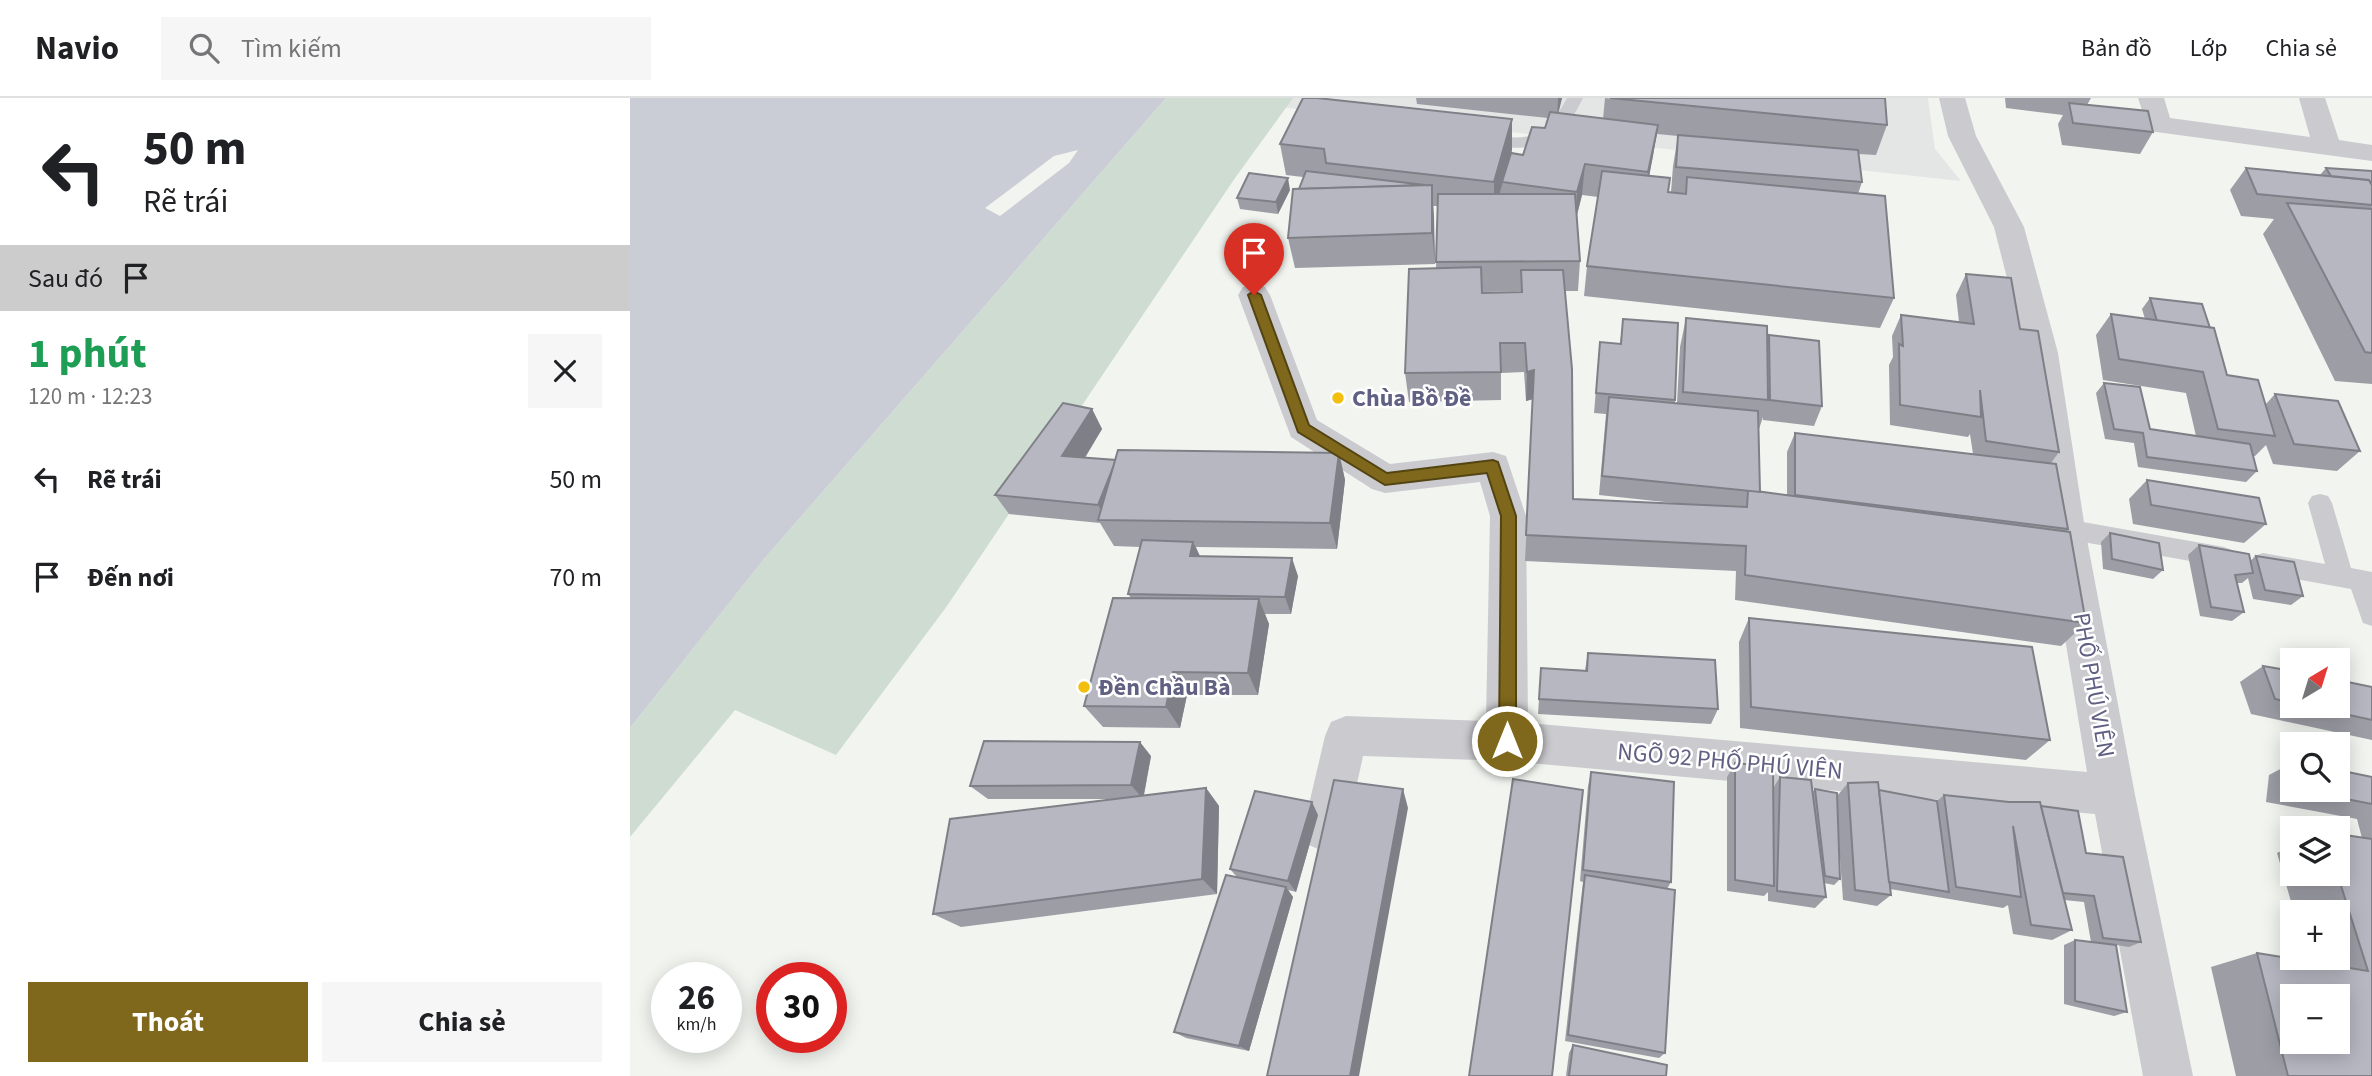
<!DOCTYPE html>
<html lang="vi">
<head>
<meta charset="utf-8">
<style>
	body { margin:0; font-family:"Source Sans 3",sans-serif; background:#f6f6f6; color:#202124; height:100vh; display:flex; flex-direction:column; font-size:26px; white-space:nowrap }
	* { box-sizing:border-box; margin:0 }
	p { font-size:23px; color:#757577 }
	.icon { flex:none; width:38px; height:38px; fill:none; stroke:currentColor; stroke-width:2; stroke-linecap:round; stroke-linejoin:round }
	.map { position:relative; flex:1; overflow:hidden }
	.sheet { display:flex; flex-direction:column; background:#fff; width:630px }
	.sheet>* { flex:none }
	.top-card { background:#fff; color:#202124; overflow:hidden }
	.needle { width:46px; rotate:38deg }
	.tools { position:absolute; left:1650px; top:550px; display:grid; gap:14px }
	.tools a { display:grid; place-items:center; width:70px; height:70px; border-radius:0px; background:#fff; box-shadow:0 4px 18px #0003; font-size:35px }
	.speed { position:absolute; left:21px; top:864px; display:flex; gap:14px; font-size:35px; font-weight:700; text-align:center }
	.speed>* { display:grid; place-content:center; width:91px; height:91px; border-radius:50%; background:#fff; box-shadow:0 4px 18px #0003; line-height:1 }
	.speed small { font-size:18px; font-weight:400 }
	.speed .limit { border:10px solid #d22; background:#fff; color:#111 }
	.pin { position:absolute; display:grid; place-items:center; width:60px; height:60px; color:#fff; margin:-72px -30px; border-radius:50% 50% 50% 0; rotate:-45deg; box-shadow:0 0 7px #0007 }
	.pin .icon { rotate:45deg }
	.me { position:absolute; width:77px; margin:-38px; rotate:0deg; stroke-linejoin:round; filter:drop-shadow(0 0 5px #0008) }
	.turn { display:flex; align-items:center; gap:24px; height:147px; padding:0 28px; font-size:32px }
	.turn .icon { width:91px; height:91px; stroke-width:2.5 }
	.turn b { display:block; font-size:49px; line-height:60px }
	.then { display:flex; align-items:center; height:66px; padding:0 28px; background:#0003; gap:14px; font-size:26px }
	.round { display:grid; place-items:center; flex:none; width:74px; height:74px; border-radius:0px; background:#f6f6f6 }
	.head { display:flex; align-items:center; justify-content:space-between; height:119px; padding:0 28px }
	h1 { font-size:42px; font-weight:700; line-height:52px; color:#1e9e55 }
	.button { display:flex; gap:14px; margin-top:auto; padding:14px 28px }
	.button a { flex:1; height:80px; border-radius:0px; background:#7f681b; color:#fff; font-size:28px; font-weight:700; line-height:80px; text-align:center }
	.button a+a { background:#f6f6f6; color:#202124 }
	ul { padding:0; list-style:none }
	li { display:flex; align-items:center; gap:21px; height:98px; padding:0 28px }
	li div { flex:1 }
	li b { display:block; font-size:26px }
	li em { font-style:normal }
	header { display:flex; align-items:center; gap:42px; box-sizing:border-box; height:98px; padding:0 35px; background:#fff; border-bottom:2px solid #e0e0e0 }
	header strong { font-size:33px }
	nav { display:flex; gap:38px; margin-inline-start:auto; font-size:24px }
	.search { width:490px; height:63px; background:#f6f6f6; display:flex; align-items:center; gap:18px; box-sizing:border-box; padding:0 24px; border-radius:0px; color:#757577; font-size:26px }
	main { display:flex; flex:1; min-height:0 }
	.map>svg:first-child { display:block }
</style>
</head>
<body>
<header>
<strong>Navio</strong>
<div class="search"><svg class="icon" aria-label="search" viewBox="0 0 24 24"><circle cx="10" cy="10" r="6"/><path d="M15 15l6 6"/></svg>Tìm kiếm</div>
<nav><a>Bản đồ</a><a>Lớp</a><a>Chia sẻ</a></nav>
</header>
<main>
<section class="sheet">
<div class="top-card">
<div class="turn"><svg class="icon" aria-label="left" viewBox="0 0 24 24"><path d="M17 20v-9H6M10 6l-5 5 5 5"/></svg><div><b>50 m</b>Rẽ trái</div></div>
<div class="then">Sau đó<svg class="icon" aria-label="arrive" viewBox="0 0 24 24"><path d="M6 21V4h12l-3 4 3 4H6"/></svg></div>
</div>
<div class="head"><div><h1>1 phút</h1><p>120 m · 12:23</p></div><a class="round"><svg class="icon" aria-label="close" viewBox="0 0 24 24"><path d="M6 6l12 12M18 6L6 18"/></svg></a></div>
<ul>
<li><svg class="icon" aria-label="left" viewBox="0 0 24 24"><path d="M17 20v-9H6M10 6l-5 5 5 5"/></svg><div><b>Rẽ trái</b></div><em>50 m</em></li>
<li><svg class="icon" aria-label="arrive" viewBox="0 0 24 24"><path d="M6 21V4h12l-3 4 3 4H6"/></svg><div><b>Đến nơi</b></div><em>70 m</em></li>
</ul>
<div class="button"><a>Thoát</a><a>Chia sẻ</a></div>
</section>
<div class="map">
<svg width="1742" height="978" viewBox="0 0 1742 978">
	<rect width="100%" height="100%" fill="#f1f4ef"/>
	<!-- built -->
	<polygon fill="#e4e6e5" points="646,0 1298,0 1305,51 1331,83 640,8"/>
	<!-- green -->
	<polygon fill="#cfdcd2" points="536,0 663,0 605,80 317,508 206,657 105,612 0,739 0,630 134,461"/>
	<!-- water -->
	<polygon fill="#cbcdd6" points="0,0 536,0 134,461 0,630"/>
	<!-- pier -->
	<polygon fill="#f1f4ef" points="448,52 439,65 370,118 355,110 424,58"/>
	<g fill="none" stroke-linecap="round" stroke-linejoin="round">
		<!-- service -->
		<g fill="#cacacf" fill-rule="evenodd">
			<path d="M937,0h16c-21,43 -39,53 -87,49 -9,-1 -20,0 -26,-7 20,-22 60,29 97,-42z"/>
			<polygon points="1690,396 1698,398 1702,405 1721,470 1742,474 1742,528 1733,525 1721,491 1633,475 1624,472 1621,465 1624,458 1633,455 1695,466 1678,405 1682,398"/>
			<polygon points="1436,421 1594,449 1602,452 1606,459 1602,466 1594,469 1436,441 1428,438 1424,431 1428,424"/>
		</g>
		<!-- minor -->
		<g fill="#cacacf" fill-rule="evenodd">
			<polygon points="1309,0 1335,0 1346,38 1394,129 1428,255 1455,431 1505,697 1563,978 1513,978 1465,716 877,663 733,658 717,732 711,747 695,754 679,747 673,732 695,638 701,624 716,618 856,623 860,418 850,384 755,395 742,391 661,339 608,197 613,189 624,186 635,189 640,197 687,322 760,366 863,354 876,358 896,418 898,625 1457,674 1417,431 1396,255 1364,129 1318,38"/>
			<polygon points="1508,0 1534,0 1540,20 1680,39 1669,0 1695,0 1709,42 1742,47 1742,63 1519,33"/>
		</g>
	</g>
	<!-- wall -->
	<g fill="#9d9da6" fill-rule="evenodd">
		<path d="M786,0h146l-4,15 45,6 2,-21 282,27 -11,30 -17,-1 3,28 -4,12 36,104 -14,30 -296,-32 3,-30 11,-69 -16,-2 -5,20 3,46 -2,30h-13l8,208 120,6 -94,-10 7,-81 -12,-1 6,-71 20,2 3,-25 52,81v3h2l3,-56 6,-29 81,23 2,-6 53,71 -8,20 -51,-6v-3l-4,12 1,63 27,3v-43l8,-19 178,21 -3,-20 -2,3 -78,-12 -1,-60 4,-8 -1,-21 9,-21 58,7 -3,-27 10,-21 54,55 39,123 -8,11 17,66 -2,3 20,91 -25,23 -326,-46 1,-29 -211,-10 8,-162 -7,2 -2,-29 -23,1v27l-92,2 -4,-29 31,-105 2,-62h-5l2,58 -140,4 -7,-30 15,-61 -17,-2 -6,-31 232,6 -3,10 14,-5 22,-27 3,-10 -131,-14zM1027,36l21,2 -5,30 -2,26h-3l-19,-16zM891,193l-1,1 -38,1v-1z"/>
		<polygon points="1375,0 1461,0 1457,7 1523,34 1510,56 1432,47 1428,26 1433,17 1376,10"/>
		<polygon points="1616,70 1690,77 1696,70 1742,73 1742,286 1705,283 1633,136 1644,121 1611,118 1600,92"/>
		<polygon points="660,92 648,116 610,111 607,100"/>
		<polygon points="1520,200 1597,277 1636,306 1645,296 1730,353 1707,373 1643,366 1636,347 1625,358 1623,358 1627,373 1616,384 1508,369 1504,345 1475,341 1466,295 1474,285 1520,331 1566,338 1556,295 1473,282 1466,237 1481,216 1515,221 1512,211"/>
		<polygon points="462,311 472,331 455,360 485,362 709,355 715,382 707,451 566,449 570,459 668,478 661,516 635,516 639,526 628,597 557,597 550,630 473,629 454,608 501,500 498,496 511,449 484,448 470,425 379,416 365,397"/>
		<polygon points="1517,382 1636,426 1614,445 1503,426 1499,401"/>
		<polygon points="1480,435 1533,472 1523,481 1473,471 1471,444"/>
		<polygon points="1569,447 1620,463 1626,458 1673,498 1661,507 1623,501 1618,480 1612,485 1607,485 1614,514 1602,523 1570,518 1558,457"/>
		<polygon points="1119,520 1420,642 1396,662 1110,630 1109,544"/>
		<polygon points="958,555 1088,611 1081,626 908,616 911,570 955,572"/>
		<polygon points="1633,568 1662,573 1662,607 1708,607 1742,589 1742,642 1621,616 1610,584"/>
		<polygon points="521,658 514,697 576,690 589,708 587,796 331,829 303,816 488,701 358,701 340,688"/>
		<polygon points="1105,665 1143,690 1150,679 1182,694 1185,691 1207,698 1218,685 1249,692 1307,703 1314,697 1411,708 1456,755 1511,844 1499,849 1486,847 1497,914 1484,918 1434,906 1434,847 1445,842 1461,844 1454,804 1434,802 1442,832 1422,842 1383,836 1378,807 1373,810 1260,791 1261,797 1247,808 1213,802 1207,716 1210,781 1204,787 1194,785 1196,799 1185,810 1138,803 1138,794 1134,798 1097,793 1097,679"/>
		<polygon points="1662,665 1662,691 1742,679 1742,978 1606,978 1581,869 1627,855 1678,863 1677,859 1708,859 1708,814 1664,814 1647,755 1662,748 1662,775 1708,775 1732,740 1727,721 1636,704 1639,677"/>
		<polygon points="961,674 1041,784 1037,791 1035,955 1029,960 935,943 953,784 950,783 958,688"/>
		<polygon points="688,717 666,794 658,792 663,799 619,953 556,940 544,934 607,779 600,771"/>
		<polygon points="943,947 1036,978 936,978 939,955"/>
	</g>
	<!-- shaded-wall -->
	<g fill="#7f8087">
		<polygon points="928,0 932,0 927,21"/>
		<polygon points="882,21 882,52 864,115 864,84"/>
		<polygon points="1028,27 1023,58 1014,105 1018,74"/>
		<polygon points="955,66 952,97 945,124 947,94"/>
		<polygon points="658,80 660,92 648,116 646,104"/>
		<polygon points="802,87 804,118 805,166 802,135"/>
		<polygon points="904,272 903,301 896,303 897,274"/>
		<polygon points="462,311 472,331 444,377 432,358"/>
		<polygon points="709,355 715,382 707,451 700,425"/>
		<polygon points="486,362 477,422 468,407"/>
		<polygon points="563,444 572,462 560,458"/>
		<polygon points="662,460 668,478 661,516 655,499"/>
		<polygon points="629,501 639,526 628,597 618,575"/>
		<polygon points="543,574 557,597 550,630 536,609"/>
		<polygon points="510,644 521,658 513,701 501,687"/>
		<polygon points="576,690 589,708 587,796 572,781"/>
		<polygon points="773,691 778,710 729,978 720,978"/>
		<polygon points="682,704 688,717 666,794 658,783"/>
		<polygon points="656,789 663,799 619,953 609,948"/>
	</g>
	<!-- building -->
	<g fill="#b6b7c1" stroke="#7f8087" stroke-width="2" fill-rule="evenodd">
		<polygon points="673,0 687,0 882,21 864,84 696,65 694,51 650,46"/>
		<polygon points="980,0 1255,0 1257,27"/>
		<polygon points="1439,5 1518,13 1523,34 1443,25"/>
		<polygon points="920,14 1028,27 1018,74 955,66 947,94 872,84 881,55 893,57 902,29 915,30"/>
		<polygon points="1048,37 1228,52 1232,84 1046,69"/>
		<polygon points="1616,70 1739,82 1742,87 1742,107 1627,96"/>
		<polygon points="1696,70 1742,73 1742,87 1739,82 1701,78"/>
		<polygon points="676,73 795,87 669,91"/>
		<polygon points="972,73 1040,80 1038,94 1056,96 1057,79 1255,98 1264,200 957,168"/>
		<polygon points="619,75 658,80 646,104 607,100"/>
		<polygon points="802,87 802,135 658,140 663,91"/>
		<polygon points="808,96 945,96 950,163 806,164"/>
		<polygon points="1657,105 1742,111 1742,255 1735,254"/>
		<polygon points="851,169 852,195 892,194 891,172 933,172 942,271 943,401 1117,409 1118,392 1440,434 1456,525 1115,477 1116,448 896,437 904,272 897,274 895,245 870,245 871,274 775,275 779,171"/>
		<polygon points="1336,176 1381,180 1390,231 1408,233 1429,354 1356,343 1350,292 1351,319 1270,307 1269,246 1273,248 1271,217 1344,226"/>
		<polygon points="1520,200 1572,206 1580,230 1527,223"/>
		<polygon points="1481,216 1584,230 1597,277 1628,282 1645,338 1588,331 1573,274 1489,261"/>
		<polygon points="1056,220 1137,228 1138,302 1053,294"/>
		<polygon points="993,221 1048,225 1045,302 966,295 970,244 991,246"/>
		<polygon points="1139,237 1189,243 1192,308 1140,302"/>
		<polygon points="1474,285 1510,289 1520,331 1620,346 1627,373 1517,359 1513,335 1484,331"/>
		<polygon points="1645,296 1708,303 1730,353 1664,346"/>
		<polygon points="979,299 1128,313 1130,394 972,378"/>
		<polygon points="433,305 462,311 432,358 486,362 468,407 365,397"/>
		<polygon points="1165,335 1426,366 1438,431 1165,397"/>
		<polygon points="488,352 709,355 700,425 468,422"/>
		<polygon points="1517,382 1629,400 1636,426 1521,407"/>
		<polygon points="1480,435 1529,445 1533,472 1482,461"/>
		<polygon points="512,442 563,444 560,458 662,460 655,499 498,496"/>
		<polygon points="1569,447 1619,456 1623,475 1605,477 1614,514 1581,509"/>
		<polygon points="1626,458 1664,464 1673,498 1635,492"/>
		<polygon points="483,500 629,501 618,575 543,574 536,609 454,608"/>
		<polygon points="1119,520 1402,549 1420,642 1121,609"/>
		<polygon points="958,555 1085,562 1088,611 909,601 911,570 957,573"/>
		<polygon points="1633,568 1662,573 1662,605 1645,601"/>
		<polygon points="1708,582 1742,589 1742,622 1674,607 1708,607"/>
		<polygon points="354,643 510,644 501,687 340,688"/>
		<polygon points="1105,665 1143,669 1144,788 1105,782"/>
		<polygon points="1708,672 1742,679 1742,706 1665,691 1708,691"/>
		<polygon points="961,674 1044,684 1041,784 953,772"/>
		<polygon points="1150,679 1181,682 1196,799 1147,793"/>
		<polygon points="883,681 953,692 922,978 839,978"/>
		<polygon points="704,682 773,691 720,978 637,978"/>
		<polygon points="1248,684 1261,797 1225,792 1218,685"/>
		<polygon points="576,690 572,781 303,816 320,721"/>
		<polygon points="1185,691 1207,695 1210,781 1195,778"/>
		<polygon points="1249,692 1307,703 1319,794 1259,784"/>
		<polygon points="625,693 682,704 658,783 600,771"/>
		<polygon points="1314,697 1379,704 1410,704 1442,832 1401,827 1383,728 1391,799 1326,789"/>
		<polygon points="1411,708 1448,713 1456,755 1493,759 1511,844 1473,840 1464,798 1433,795"/>
		<path d="M1708,736l34,5v237h-84l-31,-123 111,18 -31,-98h1zM1662,898h46v45h-46z"/>
		<polygon points="596,777 656,789 609,948 544,934"/>
		<polygon points="955,777 1045,792 1035,955 938,937"/>
		<polygon points="1445,842 1486,847 1497,914 1445,903"/>
		<polygon points="943,947 1037,967 1036,978 939,978"/>
	</g>
	<!-- route -->
	<polygon fill="#7f681b" stroke="#534412" stroke-width="2" points="624,193 631,197 679,327 757,375 863,362 868,364 886,418 886,643 883,649 877,651 871,649 869,643 871,418 857,375 755,387 668,334 618,197"/>
	<!-- markers -->
	<g fill="#f3bf0f" stroke="#fff" stroke-width="2.5">
		<circle cx="708" cy="300" r="7"/>
		<circle cx="454" cy="589" r="7"/>
	</g>
	<g text-anchor="middle" stroke-width="5" stroke-linejoin="round" paint-order="stroke">
		<!-- poi labels -->
		<g font-size="24" font-weight="bold" fill="#606083" stroke="#fff" text-anchor="start">
			<text x="722" y="308">Chùa Bồ Đề</text>
			<text x="468" y="597">Đền Chầu Bà</text>
		</g>
		<!-- street labels -->
		<g font-size="24" fill="#606083" stroke="#fff">
			<text transform="translate(1464 587) rotate(80)" y="8">PHỐ PHÚ VIÊN</text>
			<text transform="translate(1100 663) rotate(5)" y="8">NGÕ 92 PHỐ PHÚ VIÊN</text>
		</g>
	</g>
</svg>
<div class="tools">
<a><svg class="needle" viewBox="-14 -14 28 28"><path d="M0-13l5 13h-10z" fill="#e53935"/><path d="M0 13l5-13h-10z" fill="#757577"/></svg></a>
<a><svg class="icon" aria-label="search" viewBox="0 0 24 24"><circle cx="10" cy="10" r="6"/><path d="M15 15l6 6"/></svg></a>
<a><svg class="icon" aria-label="layers" viewBox="0 0 24 24"><path d="M12 4l9 5-9 5-9-5zM3 14l9 5 9-5"/></svg></a>
<a>+</a>
<a>−</a>
</div>
<div class="speed"><div>26<small>km/h</small></div><div class="limit">30</div></div>
<div class="pin" style="left:624px;top:197px;background:#d93025"><svg class="icon" aria-label="arrive" viewBox="0 0 24 24"><path d="M6 21V4h12l-3 4 3 4H6"/></svg></div>
<svg class="me" style="left:877px;top:643px" viewBox="-20 -20 40 40"><circle r="17" fill="#7f681b" stroke="#fff" stroke-width="3"/><path d="M0-11L8 9 0 5-8 9z" fill="#fff"/></svg>
</div>
</main>
</body>
</html>
